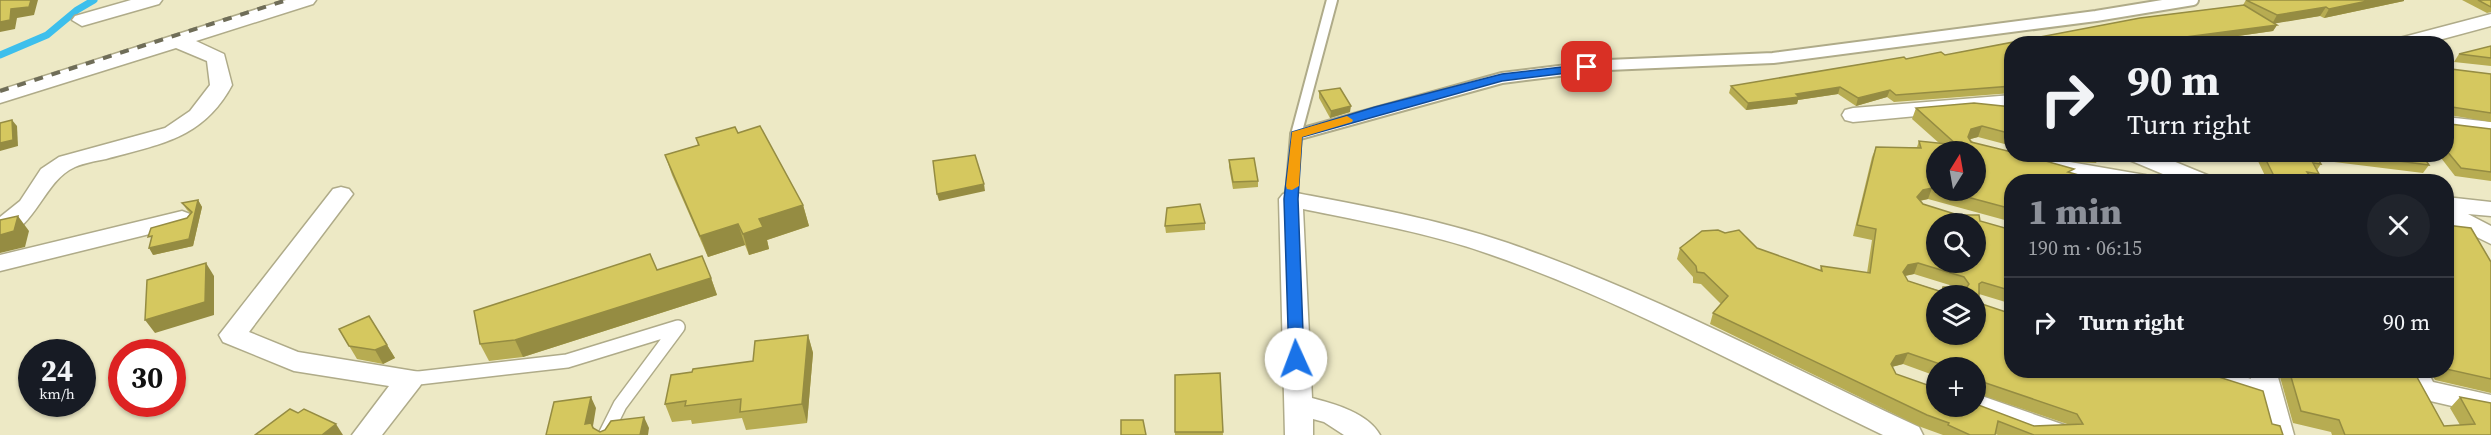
<!DOCTYPE html>
<html lang="en">
<head>
<meta charset="utf-8">
<style>
	body { margin:0; font-family:"Source Serif 4",serif; background:#20242c; color:#f1f3f6; height:100vh; display:flex; flex-direction:column; font-size:22px; white-space:nowrap }
	* { box-sizing:border-box; margin:0 }
	p { font-size:20px; color:#9ea1a6 }
	.icon { flex:none; width:33px; height:33px; fill:none; stroke:currentColor; stroke-width:2; stroke-linecap:round; stroke-linejoin:round }
	.map { position:relative; flex:1; overflow:hidden }
	.side { position:absolute; left:2004px; top:174px; width:450px; height:204px; display:flex; flex-direction:column; background:#171b24; border-radius:24px; box-shadow:0 2px 4px #0004 }
	.side>* { flex:none }
	.hud { position:absolute; left:2004px; top:36px; width:450px; height:126px; border-radius:24px; box-shadow:0 2px 4px #0004; background:#171b24; color:#f1f3f6; overflow:hidden }
	.needle { width:39px; rotate:11deg }
	.tools { position:absolute; left:1926px; top:141px; display:grid; gap:12px }
	.tools a { display:grid; place-items:center; width:60px; height:60px; border-radius:50%; background:#171b24; box-shadow:0 2px 4px #0004; font-size:30px }
	.speed { position:absolute; left:18px; top:339px; display:flex; gap:12px; font-size:30px; font-weight:700; text-align:center }
	.speed>* { display:grid; place-content:center; width:78px; height:78px; border-radius:50%; background:#171b24; box-shadow:0 2px 4px #0004; line-height:1 }
	.speed small { font-size:15px; font-weight:400 }
	.speed .limit { border:9px solid #d22; background:#fff; color:#111 }
	.pin { position:absolute; display:grid; place-items:center; width:51px; height:51px; color:#fff; margin:-26px; border-radius:12px; box-shadow:0 3px 9px #0006 }
	.me { position:absolute; width:66px; margin:-33px; rotate:358deg; stroke-linejoin:round; filter:drop-shadow(0 0 4px #0008) }
	.turn { display:flex; align-items:center; gap:21px; height:126px; padding:0 24px; font-size:27px }
	.turn .icon { width:78px; height:78px; stroke-width:2.5 }
	.turn b { display:block; font-size:42px; line-height:51px }
	.round { display:grid; place-items:center; flex:none; width:63px; height:63px; border-radius:32px; background:#20242c }
	.overview { display:flex; align-items:center; justify-content:space-between; height:102px; padding:0 24px }
	h1 { font-size:36px; font-weight:800; line-height:45px; color:#8c9099 }
	ul { padding:0; list-style:none }
	li { display:flex; align-items:center; gap:18px; height:90px; padding:0 24px; border-top:2px solid #363941 }
	li div { flex:1 }
	li b { display:block; font-size:22px }
	li em { font-style:normal }
	.map>svg:first-child { display:block }
</style>
</head>
<body>
<div class="map">
<svg width="2491" height="435" viewBox="0 0 2491 435">
	<rect width="100%" height="100%" fill="#ede9c5"/>
	<g fill="none" stroke-linecap="round" stroke-linejoin="round">
		<!-- stream -->
		<polyline stroke="#3dbfec" stroke-width="7" points="0,55 47,35 77,10 94,0"/>
		<defs>
			<g id="service-far1">
				<polyline points="1296,135 1502,78 1608,65 1773,58 2096,16 2193,0"/>
				<polyline points="1291,196 1296,135 1332,0"/>
			</g>
			<g id="service">
				<polyline points="1291,199 1291,195"/>
				<polyline points="410,379 567,361 678,327 620,405 605,435"/>
			</g>
			<g id="minor">
				<polygon points="131,0 162,0 159,4 82,26 72,20 75,16"/>
				<path d="M286,0h30l-3,4 -117,37 28,13 8,31c-29,54 -72,59 -126,74 -10,2 -22,4 -31,8 -32,14 -38,61 -75,71v-21l20,-16 21,-32 18,-12 106,-29 25,-17 20,-26 -3,-24 -31,-13 -176,55v-13z"/>
				<polygon points="2491,14 2491,26 2424,44 2389,44 2392,40"/>
				<polygon points="2012,95 2012,107 1853,122 1845,120 1842,115 1845,110 1853,108"/>
				<polygon points="2446,117 2491,122 2491,136 2446,131"/>
				<polygon points="2124,154 2156,154 2212,177 2215,182 2182,182 2127,159"/>
				<polygon points="2041,157 2145,175 2153,177 2156,182 2102,182 2033,169 2030,164 2033,159"/>
				<polygon points="341,187 349,189 353,194 249,332 298,352 420,372 424,379 420,386 382,435 352,435 389,386 294,371 223,342 219,335 333,189"/>
				<path d="M1291,192c73,14 147,27 217,51 142,49 275,121 411,184l4,8h-40c-130,-62 -258,-134 -394,-181 -60,-21 -123,-32 -186,-45l9,189c23,6 56,15 68,37h-36l-20,-13 -11,-3v16h-28l-6,-236 4,-5z"/>
				<polygon points="2446,197 2491,202 2491,216 2468,214 2491,226 2491,244 2446,222"/>
				<polygon points="182,211 190,214 194,219 190,224 0,271 0,255"/>
				<polygon points="2179,370 2225,370 2251,379 2248,370 2276,370 2294,435 2266,435 2257,401 2182,377"/>
				<polygon points="2400,370 2427,370 2433,382 2491,395 2491,415 2413,397"/>
				<polygon points="1976,394 2070,427 2074,435 2029,435 1966,411 1963,406 1976,406"/>
			</g>
		</defs>
		<!-- service-far1 casing -->
		<use href="#service-far1" stroke="#afab89" stroke-width="14"/>
		<!-- service casing -->
		<use href="#service" stroke="#afab89" stroke-width="16"/>
		<!-- minor casing -->
		<use href="#minor" stroke="#afab89" stroke-width="3"/>
		<!-- service-far1 -->
		<use href="#service-far1" stroke="#fff" stroke-width="10"/>
		<!-- service -->
		<use href="#service" stroke="#fff" stroke-width="13"/>
		<!-- minor -->
		<use href="#minor" fill="#fff" fill-rule="evenodd"/>
		<!-- rail -->
		<polyline stroke="#6f6d58" stroke-width="4" stroke-dasharray="9 9" stroke-linecap="butt" points="0,91 287,0"/>
	</g>
	<!-- wall -->
	<g fill="#b7ac52" fill-rule="evenodd">
		<polygon points="2246,0 2404,0 2404,1 2324,18 2320,16 2275,23 2277,25 2273,31 2182,44 2012,44 2012,93 1894,102 1887,97 1856,106 1838,94 1798,100 1797,104 1746,110 1729,93 1731,86 1904,57 1906,59 1941,52 1945,55 2140,18 2243,5"/>
		<polygon points="2462,0 2491,0 2491,12 2487,13"/>
		<polygon points="2491,46 2491,66 2454,62 2459,54"/>
		<polygon points="2446,56 2451,69 2491,74 2491,122 2449,115 2450,124 2491,129 2491,181 2455,176 2438,154 2446,154"/>
		<polygon points="1319,91 1350,112 1330,118 1319,98"/>
		<path d="M2012,107v39l-34,-9 -8,2 42,43v40l-84,-23 -8,2 3,3 35,11 54,15v74l-33,-10v9l293,121 11,11h-285l-3,-1v1h-52l-22,-8 -211,-103 3,-11 8,-9 -20,-20 -8,-1v-6l-16,-18 3,-11h77l63,23 1,-5 46,7 5,-33 -19,-4 19,-79 4,-10h41l2,-6 20,2 -27,-24 4,-11zM1936,152l40,38h-40zM1914,274l42,13h-13l-2,4 -33,-10 -3,-5zM1903,364l33,12v-8h40v32l3,-6 91,31 -36,1 -138,-52 -4,-7z"/>
		<polygon points="696,138 803,205 809,226 767,240 769,249 749,255 745,245 708,257 672,175 665,155 698,145"/>
		<polygon points="2045,154 2101,154 2096,163 2071,162"/>
		<polygon points="2217,154 2422,154 2429,165 2423,173 2318,160 2321,164 2317,170 2319,174 2314,182 2268,182 2257,159"/>
		<polygon points="1229,160 1258,181 1258,187 1233,189 1229,167"/>
		<polygon points="198,200 202,207 193,246 153,255 191,214 187,210 182,203"/>
		<polygon points="1205,223 1205,230 1166,233 1165,226"/>
		<polygon points="2446,225 2491,262 2491,393 2435,380 2429,370 2446,370"/>
		<polygon points="657,270 711,278 717,295 523,357 489,361 480,344"/>
		<polygon points="339,329 387,345 395,358 383,364 357,359"/>
		<polygon points="808,335 813,353 807,423 746,430 742,418 692,424 691,420 672,422 665,404 692,372 753,361"/>
		<polygon points="2233,370 2251,370 2247,375"/>
		<polygon points="2278,370 2413,370 2444,426 2460,425 2450,408 2460,397 2491,435 2332,435 2331,432 2293,423"/>
		<polygon points="1220,373 1223,435 1175,435 1175,375"/>
	</g>
	<!-- shaded-wall -->
	<g fill="#958c42">
		<polygon points="31,0 38,0 34,15 17,18 15,29 0,32 0,22 11,9"/>
		<polygon points="2372,0 2404,0 2404,1 2324,18 2329,9"/>
		<polygon points="2326,7 2320,16 2272,24 2277,15"/>
		<polygon points="2277,25 2273,31 2182,44 2157,44 2178,38"/>
		<polygon points="1840,87 1838,94 1798,100 1797,104 1746,110 1748,103 1796,94"/>
		<polygon points="1890,90 1887,97 1856,106 1858,98"/>
		<polygon points="1351,106 1350,112 1330,118 1331,111"/>
		<polygon points="12,120 17,126 18,146 0,151 0,143"/>
		<polygon points="1982,126 1978,137 1967,140 1971,129"/>
		<polygon points="984,184 985,191 939,201 937,194"/>
		<polygon points="1932,188 1928,199 1918,201 1917,197 1923,190"/>
		<polygon points="198,200 202,207 193,246 153,255 149,248 189,239"/>
		<polygon points="803,205 809,226 767,240 769,249 749,255 743,234 759,219"/>
		<polygon points="18,216 29,231 25,247 0,253 0,235"/>
		<polygon points="738,224 745,245 708,257 700,236"/>
		<polygon points="206,263 214,276 214,315 155,333 145,320"/>
		<polygon points="1918,263 1914,274 1904,276 1903,272 1908,265"/>
		<polygon points="711,278 717,295 523,357 515,340"/>
		<polygon points="808,335 813,353 807,423 802,404"/>
		<polygon points="387,345 395,358 383,364 375,350"/>
		<polygon points="1908,353 1903,364 1891,367 1891,364 1896,356"/>
		<polygon points="591,397 596,408 593,426 596,435 585,424"/>
		<polygon points="644,417 649,428 648,435 640,435"/>
		<polygon points="336,424 343,435 322,435"/>
	</g>
	<!-- building -->
	<g fill="#d5c85f" stroke="#958c42" stroke-width="1.5" fill-rule="evenodd">
		<polygon points="0,0 31,0 29,7 11,9 10,20 0,22"/>
		<polygon points="2246,0 2372,0 2329,9 2326,7 2277,15"/>
		<polygon points="2478,0 2491,0 2491,7"/>
		<polygon points="2244,5 2277,25 2178,38 2157,44 2012,44 2012,86 1896,95 1890,90 1858,98 1840,87 1796,94 1799,97 1748,103 1731,86 1904,57 1906,59 1941,52 1945,55 2140,18"/>
		<polygon points="2491,46 2491,58 2459,54"/>
		<polygon points="2446,56 2449,56 2451,69 2491,74 2491,113 2452,107 2449,109 2450,124 2491,129 2491,172 2461,168 2446,150"/>
		<polygon points="1340,88 1351,106 1331,111 1319,91"/>
		<path d="M1974,103l38,4v27l-30,-8 -11,3 -3,8 3,5 41,10v2h8l54,15 -6,3 35,10h-91v27l-71,-19h35v-38h-40v37l-4,-1 -9,2 -6,7 6,7 35,11h21l1,6 32,9v61l-30,-9 -3,2v19l33,11v56h185l66,21 9,33 8,2 3,9h-249l-36,-14 -3,14h-25l-22,-10 1,-2 -22,-8 -214,-102 15,-17 -24,-23 -7,-1 -1,-6 -16,-18 22,-17 16,-1 7,3 14,-3 18,18 65,23 -1,-5 49,7 6,-44 -19,-4 19,-78 45,1 -2,-7 38,4 -41,-37zM1936,224h40v38h-40zM1918,263l46,14 5,7 -2,3h-24l-1,5 -34,-11 -5,-9 5,-7zM1936,296h40v38h-40zM1908,353l35,12v3h33v25l3,-1 1,-11 97,33 6,10 -49,2 -58,-22v2h-40v-18l-40,-14 -5,-10 5,-8z"/>
		<polygon points="12,120 13,140 0,143 0,123"/>
		<polygon points="760,126 803,205 759,219 763,227 743,234 738,224 700,236 665,155 699,145 696,138 735,127 738,133"/>
		<polygon points="2263,154 2315,154 2321,164 2313,163 2319,174 2307,172 2314,182 2277,182"/>
		<polygon points="2346,154 2422,154 2429,165"/>
		<polygon points="975,155 984,184 937,194 933,161"/>
		<polygon points="1254,158 1258,181 1233,182 1229,160"/>
		<polygon points="198,200 189,239 149,248 152,236 148,237 151,228 187,218 192,212 182,203"/>
		<polygon points="1200,204 1205,223 1165,226 1167,208"/>
		<polygon points="18,216 14,231 0,235 0,220"/>
		<polygon points="2446,225 2471,228 2491,262 2491,379 2446,369"/>
		<polygon points="650,254 657,270 702,256 711,278 515,340 480,344 474,311"/>
		<polygon points="206,263 205,302 145,320 147,280"/>
		<polygon points="369,316 387,345 375,350 349,346 339,329"/>
		<polygon points="808,335 802,404 740,412 741,399 685,406 686,401 665,404 671,375 692,372 693,369 753,361 755,341"/>
		<polygon points="2289,370 2413,370 2444,426 2475,424 2460,397 2491,403 2491,435 2345,435 2339,420 2301,411"/>
		<polygon points="1220,373 1223,432 1175,432 1175,375"/>
		<polygon points="591,397 585,424 591,423 593,428 600,432 605,430 611,421 644,417 640,435 546,435 554,402"/>
		<polygon points="290,409 298,413 304,409 336,424 322,435 255,435"/>
		<polygon points="1121,420 1143,420 1146,435 1121,435"/>
	</g>
	<!-- route -->
	<polygon fill="#1a73e8" stroke="#114b97" stroke-width="1.5" points="1587,64 1591,65 1591,70 1502,81 1302,137 1298,199 1304,359 1296,365 1291,363 1289,359 1284,199 1292,132 1375,107 1502,74"/>
	<!-- slow -->
	<polygon fill="#f59e0b" points="1347,116 1353,120 1352,122 1302,137 1299,186 1292,190 1287,189 1286,186 1292,132"/>
</svg>
<div class="tools">
<a><svg class="needle" viewBox="-14 -14 28 28"><path d="M0-13l5 13h-10z" fill="#e53935"/><path d="M0 13l5-13h-10z" fill="#9ea1a6"/></svg></a>
<a><svg class="icon" aria-label="search" viewBox="0 0 24 24"><circle cx="10" cy="10" r="6"/><path d="M15 15l6 6"/></svg></a>
<a><svg class="icon" aria-label="layers" viewBox="0 0 24 24"><path d="M12 4l9 5-9 5-9-5zM3 14l9 5 9-5"/></svg></a>
<a>+</a>
</div>
<div class="speed"><div>24<small>km/h</small></div><div class="limit">30</div></div>
<div class="pin" style="left:1587px;top:67px;background:#d93025"><svg class="icon" aria-label="arrive" viewBox="0 0 24 24"><path d="M6 21V4h12l-3 4 3 4H6"/></svg></div>
<svg class="me" style="left:1296px;top:359px" viewBox="-20 -20 40 40"><circle r="19" fill="#fff"/><path d="M0-13L10 11 0 6-10 11z" fill="#1a73e8"/></svg>
<div class="hud">
<div class="turn"><svg class="icon" aria-label="right" viewBox="0 0 24 24"><path d="M7 20v-9h11M14 6l5 5-5 5"/></svg><div><b>90 m</b>Turn right</div></div>
</div>
<section class="side">
<div class="overview"><div><h1>1 min</h1><p>190 m · 06:15</p></div><a class="round"><svg class="icon" aria-label="close" viewBox="0 0 24 24"><path d="M6 6l12 12M18 6L6 18"/></svg></a></div>
<ul>
<li><svg class="icon" aria-label="right" viewBox="0 0 24 24"><path d="M7 20v-9h11M14 6l5 5-5 5"/></svg><div><b>Turn right</b></div><em>90 m</em></li>
</ul>
</section>
</div>
</body>
</html>
